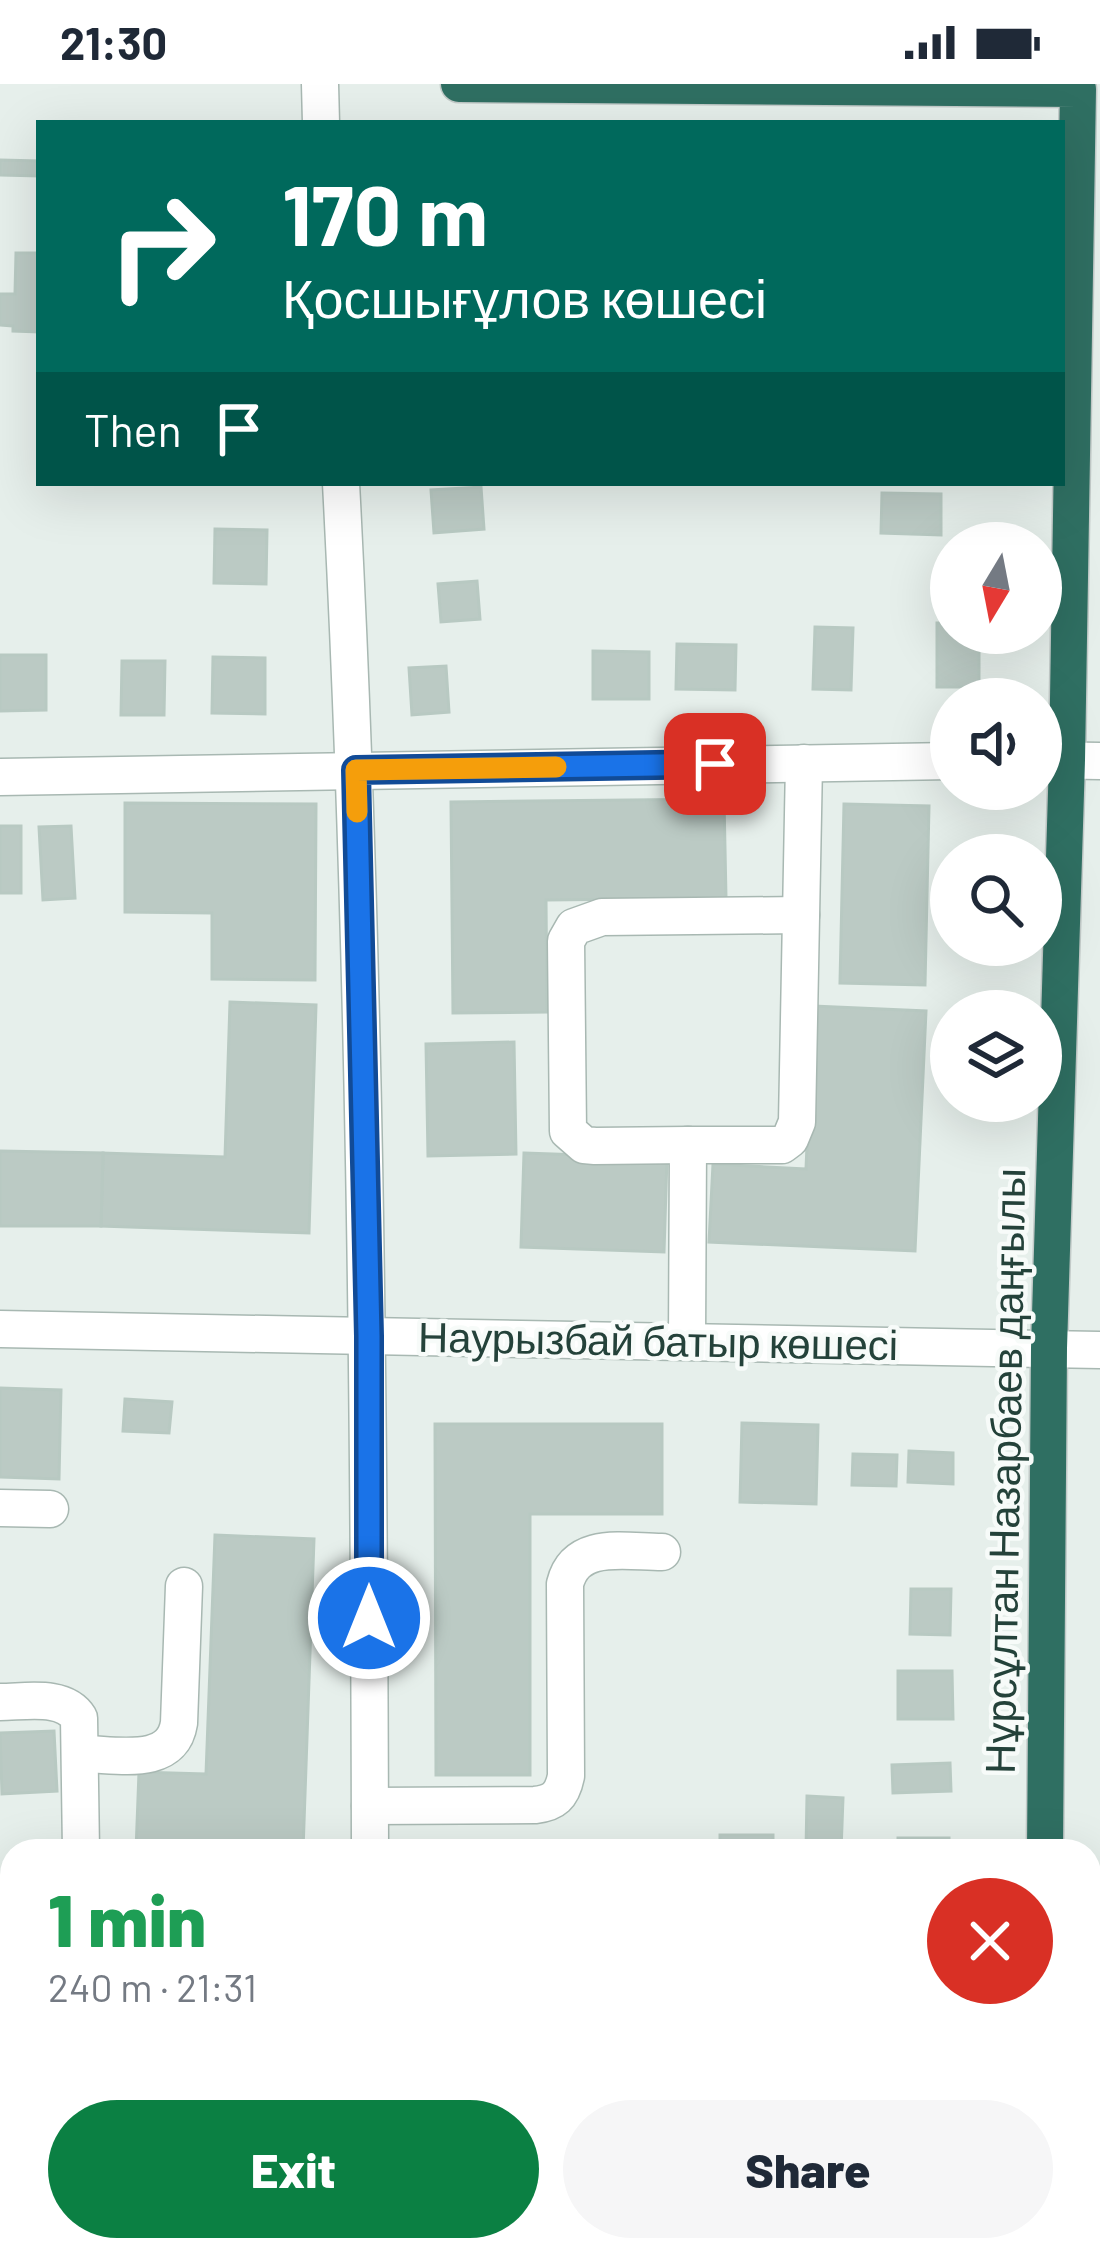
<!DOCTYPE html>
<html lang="en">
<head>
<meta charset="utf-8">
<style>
	body { margin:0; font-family:Barlow,sans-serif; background:#f6f6f7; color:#1f2937; height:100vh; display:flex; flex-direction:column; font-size:45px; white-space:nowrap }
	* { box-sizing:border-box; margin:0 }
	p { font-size:39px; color:#747a83 }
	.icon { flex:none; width:66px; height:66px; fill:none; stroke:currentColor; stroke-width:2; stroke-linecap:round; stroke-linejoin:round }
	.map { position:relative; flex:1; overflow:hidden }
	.side { position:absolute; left:0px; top:1755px; width:1101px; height:423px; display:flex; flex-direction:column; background:#fff; border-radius:36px 36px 0 0; box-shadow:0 12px 48px #0002 }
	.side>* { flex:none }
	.hud { position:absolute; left:36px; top:36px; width:1029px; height:366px; border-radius:0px; box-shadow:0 12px 48px #0002; background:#00695c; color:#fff; overflow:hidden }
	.needle { width:78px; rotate:190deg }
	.fabs { position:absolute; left:930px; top:438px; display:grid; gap:24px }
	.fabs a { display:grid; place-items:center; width:132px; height:132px; border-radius:50%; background:#fff; box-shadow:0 12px 48px #0002; font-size:60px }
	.pin { position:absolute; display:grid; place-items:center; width:102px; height:102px; color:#fff; margin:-51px; border-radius:24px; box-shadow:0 6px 18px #0006 }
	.me { position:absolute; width:132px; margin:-66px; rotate:0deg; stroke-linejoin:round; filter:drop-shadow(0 0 9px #0008) }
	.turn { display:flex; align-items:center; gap:42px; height:252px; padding:0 48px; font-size:54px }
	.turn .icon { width:156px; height:156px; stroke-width:2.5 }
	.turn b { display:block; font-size:84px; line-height:102px }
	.then { display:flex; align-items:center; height:114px; padding:0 48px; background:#0003; gap:24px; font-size:45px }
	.round { display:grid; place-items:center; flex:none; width:126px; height:126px; border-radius:63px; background:#f6f6f7 }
	.head { display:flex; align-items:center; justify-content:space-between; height:204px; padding:0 48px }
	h1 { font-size:72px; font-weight:800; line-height:90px; color:#1e9e55 }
	.action { display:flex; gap:24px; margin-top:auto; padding:24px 48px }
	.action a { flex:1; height:138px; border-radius:72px; background:#0b8043; color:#fff; font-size:48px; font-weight:800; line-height:138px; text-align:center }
	.action a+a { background:#f6f6f7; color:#1f2937 }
	.status { display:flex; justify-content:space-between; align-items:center; height:84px; padding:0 60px; background:#fff; direction:ltr }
	.status svg { height:33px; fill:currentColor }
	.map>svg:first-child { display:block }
</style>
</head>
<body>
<div class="status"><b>21:30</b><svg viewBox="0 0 49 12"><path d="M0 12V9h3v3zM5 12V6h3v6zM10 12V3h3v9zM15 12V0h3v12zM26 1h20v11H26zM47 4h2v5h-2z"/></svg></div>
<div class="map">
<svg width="1100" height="2176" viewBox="0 0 1100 2176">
	<rect width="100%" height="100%" fill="#e6efeb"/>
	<!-- building -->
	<g fill="#bbcac4" stroke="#b8c9c2" stroke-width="3">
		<polygon points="0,76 39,77 39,92 0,91"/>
		<polygon points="16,169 39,169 39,248 13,247 13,242 0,241 0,210 15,210"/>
		<polygon points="481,403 484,445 434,449 431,406"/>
		<polygon points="882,409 941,410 941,451 881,449"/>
		<polygon points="215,445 267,446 266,500 214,499"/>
		<polygon points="477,497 480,535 441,538 438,500"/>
		<polygon points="937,539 951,539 951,549 979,549 979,603 937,603"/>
		<polygon points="815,543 853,544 851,606 813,605"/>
		<polygon points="677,560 736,561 735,606 676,605"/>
		<polygon points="593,567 649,568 649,615 593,615"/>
		<polygon points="0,571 46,571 46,626 0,627"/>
		<polygon points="213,573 265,574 265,630 212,629"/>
		<polygon points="122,577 165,577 164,631 121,631"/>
		<polygon points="446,582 449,628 412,631 409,584"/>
		<polygon points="724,715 726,814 546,816 547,928 453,929 451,718"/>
		<polygon points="125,719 316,720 315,896 212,895 212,829 125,828"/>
		<polygon points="844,720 929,722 925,901 840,899"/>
		<rect x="0" y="742" width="21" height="67"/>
		<polygon points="71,742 75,814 43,816 39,743"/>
		<polygon points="230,918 316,921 309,1149 101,1142 103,1069 225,1073"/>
		<polygon points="813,922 926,927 915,1167 709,1158 713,1080 806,1085"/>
		<polygon points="514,958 516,1070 428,1072 426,960"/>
		<polygon points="0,1067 103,1069 101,1142 0,1142"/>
		<polygon points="524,1069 667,1074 664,1168 521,1163"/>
		<polygon points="0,1304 61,1306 59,1395 0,1393"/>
		<polygon points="125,1315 172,1318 169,1349 123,1347"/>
		<polygon points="742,1339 818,1341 816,1420 740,1418"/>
		<polygon points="435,1340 662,1340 662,1430 530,1430 530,1691 436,1691"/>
		<polygon points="909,1367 953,1369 953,1400 908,1398"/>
		<polygon points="853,1370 897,1371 896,1402 852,1401"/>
		<polygon points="215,1451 314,1455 303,1767 136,1767 139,1688 206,1690"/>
		<polygon points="911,1505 951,1505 950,1551 910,1550"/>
		<polygon points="898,1587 952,1587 953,1635 898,1635"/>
		<polygon points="54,1647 57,1707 2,1710 0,1649"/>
		<polygon points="950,1679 951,1707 893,1709 892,1681"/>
		<polygon points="807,1712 843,1714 841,1767 806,1767"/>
		<rect x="720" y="1751" width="53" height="16"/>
		<rect x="898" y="1754" width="51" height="13"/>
		<rect x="0" y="1994" width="12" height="43"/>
		<rect x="241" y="2166" width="52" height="6"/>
		<rect x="435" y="2166" width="134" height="10"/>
		<polygon points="825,2166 902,2166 901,2176 824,2176"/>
	</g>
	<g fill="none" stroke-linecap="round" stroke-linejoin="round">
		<defs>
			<g id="minor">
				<polyline points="320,0 321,39"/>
				<path d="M341,399c24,456 28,912 29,1368"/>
				<polyline points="1041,676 1100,677"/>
				<polyline points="0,693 951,677"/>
				<polyline points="688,1061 595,1062 584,1061 568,1047 566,857 574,843 602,833 801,831"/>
				<polyline points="0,1245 1100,1266"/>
				<polyline points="687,1257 688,1061 782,1061 790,1055 797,1038 804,679"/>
				<polyline points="0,1424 50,1425"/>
				<path d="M0,1618c26,0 64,-8 79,16l2,133"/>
				<path d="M82,1670c34,0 90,14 97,-31l5,-137"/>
				<path d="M370,1722l165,-1c19,-2 27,-9 31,-29l-1,-192c11,-44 60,-32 97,-32"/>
				<polyline points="0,1826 12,1826"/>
				<polyline points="1089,1855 1100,1855"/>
				<polyline points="0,1964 12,1964"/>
				<polyline points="1089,1995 1100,1996"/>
				<polyline points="657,2166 668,2176"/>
				<polyline points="367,2176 367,2166"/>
				<polyline points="922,2176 922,2166"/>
			</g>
			<g id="highway">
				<polyline points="459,0 1078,5 1067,676 1049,1264 1045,1767"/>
				<polyline points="1038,2176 1038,2166"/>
			</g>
		</defs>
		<!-- minor casing -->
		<use href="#minor" stroke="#a8b8b2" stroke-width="39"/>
		<!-- highway casing -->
		<use href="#highway" stroke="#c2cac8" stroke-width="39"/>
		<!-- minor -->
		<use href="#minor" stroke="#fff" stroke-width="36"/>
		<!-- highway -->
		<use href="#highway" stroke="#2f6f62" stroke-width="36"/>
	</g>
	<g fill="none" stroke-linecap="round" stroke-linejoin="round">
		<defs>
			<polyline id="route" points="369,1534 369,1252 356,686 715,680"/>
		</defs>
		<!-- route casing -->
		<use href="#route" stroke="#114b97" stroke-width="30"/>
		<!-- route -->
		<use href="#route" stroke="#1a73e8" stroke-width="21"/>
		<!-- slow -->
		<polyline stroke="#f59e0b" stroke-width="21" points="357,728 356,686 556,683"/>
	</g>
	<g text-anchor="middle" stroke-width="9" stroke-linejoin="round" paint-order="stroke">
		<!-- street labels -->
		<g font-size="42" fill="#24423a" stroke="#f7fbf9">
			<text transform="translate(658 1257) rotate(1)" y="15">Наурызбай батыр көшесі</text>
			<text transform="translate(1005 1387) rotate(-89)" y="15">Нұрсұлтан Назарбаев даңғылы</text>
		</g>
	</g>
</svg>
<div class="fabs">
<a><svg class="needle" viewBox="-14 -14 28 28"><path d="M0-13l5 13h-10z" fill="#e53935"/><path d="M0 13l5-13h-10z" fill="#747a83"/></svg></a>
<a><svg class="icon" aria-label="sound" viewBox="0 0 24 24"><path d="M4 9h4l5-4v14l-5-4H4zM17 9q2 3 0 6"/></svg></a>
<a><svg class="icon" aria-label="search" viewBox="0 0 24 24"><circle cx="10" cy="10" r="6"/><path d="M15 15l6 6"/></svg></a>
<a><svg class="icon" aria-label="layers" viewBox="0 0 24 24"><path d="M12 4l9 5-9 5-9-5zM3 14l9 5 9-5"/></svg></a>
</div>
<div class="pin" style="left:715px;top:680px;background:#d93025"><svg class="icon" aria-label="arrive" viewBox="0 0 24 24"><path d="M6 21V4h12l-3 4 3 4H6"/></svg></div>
<svg class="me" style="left:369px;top:1534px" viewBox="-20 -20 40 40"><circle r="17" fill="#1a73e8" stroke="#fff" stroke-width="3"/><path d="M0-11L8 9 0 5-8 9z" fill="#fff"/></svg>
<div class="hud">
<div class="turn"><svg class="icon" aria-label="right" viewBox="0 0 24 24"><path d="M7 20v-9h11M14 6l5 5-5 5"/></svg><div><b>170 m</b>Қосшығұлов көшесі</div></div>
<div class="then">Then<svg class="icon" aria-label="arrive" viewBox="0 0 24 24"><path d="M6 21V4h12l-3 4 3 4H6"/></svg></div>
</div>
<section class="side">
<div class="head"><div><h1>1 min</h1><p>240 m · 21:31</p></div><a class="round" style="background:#d93025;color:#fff"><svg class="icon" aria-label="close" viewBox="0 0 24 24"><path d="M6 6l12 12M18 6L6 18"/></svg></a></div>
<div class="action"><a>Exit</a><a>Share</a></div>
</section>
</div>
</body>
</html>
